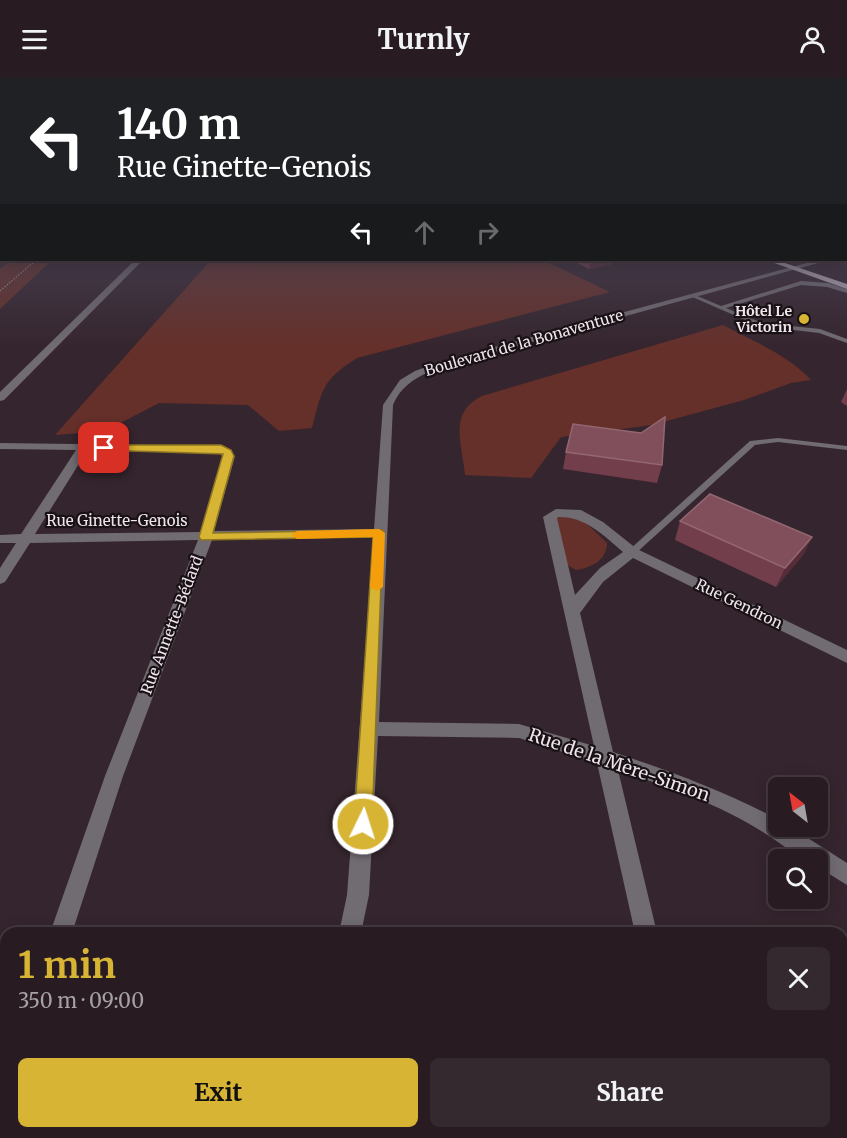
<!DOCTYPE html>
<html lang="en">
<head>
<meta charset="utf-8">
<style>
	body { margin:0; font-family:Merriweather,serif; background:#34292f; color:#f1f3f6; height:100vh; display:flex; flex-direction:column; font-size:22px; white-space:nowrap }
	* { box-sizing:border-box; margin:0 }
	p { font-size:20px; color:#a5a1a5 }
	.icon { flex:none; width:33px; height:33px; fill:none; stroke:currentColor; stroke-width:2; stroke-linecap:round; stroke-linejoin:round }
	.map { position:relative; flex:1; overflow:hidden }
	.panel { position:absolute; left:0px; top:849px; width:848px; height:212px; display:flex; flex-direction:column; background:#281c22; border-radius:18px 18px 0 0; box-shadow:0 3px 15px #0003,0 0 0 2px #443a40 }
	.panel>* { flex:none }
	.banner { position:absolute; left:0px; top:0px; width:848px; height:183px; box-shadow:0 3px 15px #0003,0 0 0 2px #443a40; background:#202124; color:#fff; overflow:hidden }
	.needle { width:39px; rotate:329deg }
	.controls { position:absolute; left:768px; top:699px; display:grid; gap:12px }
	.controls a { display:grid; place-items:center; width:60px; height:60px; border-radius:9px; background:#281c22; box-shadow:0 3px 15px #0003,0 0 0 2px #443a40; font-size:30px }
	.pin { position:absolute; display:grid; place-items:center; width:51px; height:51px; color:#fff; margin:-26px; border-radius:12px; box-shadow:0 3px 9px #0006 }
	.me { position:absolute; width:66px; margin:-33px; rotate:4deg; stroke-linejoin:round; filter:drop-shadow(0 0 4px #0008) }
	.turn { display:flex; align-items:center; gap:21px; height:126px; padding:0 18px; font-size:27px }
	.turn .icon { width:78px; height:78px; stroke-width:2.5 }
	.turn b { display:block; font-size:42px; line-height:51px }
	.lanes { display:flex; align-items:center; height:57px; padding:0 18px; background:#0003; justify-content:center; gap:30px; direction:ltr }
	.lanes .off { opacity:.35 }
	.round { display:grid; place-items:center; flex:none; width:63px; height:63px; border-radius:9px; background:#34292f }
	.head { display:flex; align-items:center; justify-content:space-between; height:102px; padding:0 18px }
	h1 { font-size:36px; font-weight:700; line-height:45px; color:#d7b434 }
	.cta { display:flex; gap:12px; margin-top:auto; padding:12px 18px }
	.cta a { flex:1; height:69px; border-radius:9px; background:#d7b434; color:#111; font-size:24px; font-weight:700; line-height:69px; text-align:center }
	.cta a+a { background:#34292f; color:#f1f3f6 }
	header { display:flex; justify-content:space-between; align-items:center; height:78px; padding:0 18px; background:#281c22; font-size:27px; font-weight:700 }
	.map>svg:first-child { display:block }
</style>
</head>
<body>
<header><svg class="icon" aria-label="menu" viewBox="0 0 24 24"><path d="M4 6h16M4 12h16M4 18h16"/></svg>Turnly<svg class="icon" aria-label="person" viewBox="0 0 24 24"><circle cx="12" cy="8" r="4"/><path d="M4 21q1-7 8-7t8 7"/></svg></header>
<div class="map">
<svg width="847" height="1060" viewBox="0 0 847 1060">
	<rect width="100%" height="100%" fill="#35252e"/>
	<!-- green -->
	<g fill="#66302a">
		<polygon points="12,182 52,182 0,231 0,191"/>
		<path d="M211,182h322l12,1 65,31 -253,66c-35,22 -35,32 -45,70l-33,3 -31,-26 -89,-2 -54,28 -50,4z"/>
		<path d="M723,247c30,16 65,30 88,55l-20,3 -47,17 -92,25 -91,12 -30,41 -66,-3c-3,-32 -17,-62 17,-79z"/>
		<path d="M562,438l23,6 22,21c0,17 -16,25 -31,27l-12,-7 -7,-45z"/>
	</g>
	<g fill="none" stroke-linecap="round" stroke-linejoin="round">
		<!-- path -->
		<polyline stroke="#90828a" stroke-width="1.5" stroke-dasharray="1.5 1.5" stroke-linecap="butt" points="0,213 36,182"/>
		<!-- service -->
		<g fill="#716b72" fill-rule="evenodd">
			<polygon points="801,203 828,205 847,211 847,215 827,209 801,207 726,230 762,245 820,251 847,261 847,265 819,255 759,248 690,218 695,217 721,228"/>
			<polygon points="778,360 847,368 847,372 778,364 755,367 635,476 629,476 627,474 629,472 750,363"/>
		</g>
		<!-- minor -->
		<g fill="#716b72" fill-rule="evenodd">
			<rect x="846" y="174" width="1" height="4"/>
			<polygon points="135,182 143,182 4,322 0,323 0,314"/>
			<path d="M818,182h11l-381,105c-23,8 -45,16 -55,40l-14,317 140,2 75,22 -51,-229 13,-8 25,1 22,12 34,27 210,101v13l-214,-105 -30,24 -23,31 33,139c57,19 111,39 164,67l1,7h11l58,37v22l-29,-18v-7c-19,0 -33,-14 -49,-24 -46,-31 -99,-48 -151,-66l39,163h-22l-38,-170 -78,-25 -141,-2 -9,159 -8,38h-22l8,-38 27,-358 -162,3 -89,236 -51,157h-22l55,-157 93,-236 -168,3 -25,39 -5,2v-16l16,-25h-16v-8l21,-1 55,-84 -76,-1v-6l221,3 14,10 -21,75 160,-2 9,-124 17,-25 15,-9 27,-10zM87,373l131,1 5,5 -22,75 -166,2zM559,439c27,0 44,18 64,35l-23,16 -25,27 -18,-77z"/>
			<polygon points="64,1054 90,1054 92,1060 66,1060"/>
			<polygon points="177,1054 206,1054 204,1060 175,1060"/>
			<polygon points="708,1054 738,1054 740,1060 710,1060"/>
		</g>
		<!-- primary -->
		<polygon fill="#b8abba" fill-rule="evenodd" points="766,182 776,182 847,206 847,211"/>
	</g>
	<!-- wall -->
	<g fill="#733e4b">
		<polygon points="571,182 613,182 612,186 589,191"/>
		<polygon points="847,311 847,328 841,324"/>
		<polygon points="566,374 662,387 657,405 563,391"/>
		<polygon points="680,443 812,459 803,477 776,509 675,462"/>
	</g>
	<!-- shaded-wall -->
	<g fill="#552c38">
		<polygon points="2,151 2,166 0,167 0,152"/>
		<polygon points="603,182 613,182 612,186 589,191 591,184"/>
		<polygon points="812,459 803,477 776,509 785,490"/>
	</g>
	<!-- building -->
	<g fill="#814f5c" stroke="#926772" stroke-width="1.5">
		<polygon points="0,142 2,142 2,151 0,152"/>
		<polygon points="585,182 603,182 591,184"/>
		<polygon points="665,339 662,387 566,374 573,346 641,355"/>
		<polygon points="710,416 812,459 785,490 680,443"/>
	</g>
	<!-- sky -->
	<linearGradient id="sky" x2="0" y2="1"><stop stop-color="#1d1419"/><stop offset="0.45" stop-color="#4b4657"/><stop offset="1" stop-color="#4b4657" stop-opacity="0"/></linearGradient>
	<rect width="847" height="270" fill="url(#sky)"/>
	<!-- route -->
	<polygon fill="#d7b434" stroke="#8c7522" stroke-width="1.5" points="104,367 221,367 231,372 234,378 213,455 383,452 372,746 369,751 363,754 357,751 354,746 373,459 201,462 199,459 223,376 101,372 101,368"/>
	<!-- slow -->
	<polygon fill="#f59e0b" points="379,451 385,455 383,509 377,513 370,509 373,459 297,461 291,457 297,453"/>
	<!-- markers -->
	<circle fill="#d7b434" stroke="#181115" stroke-width="2" cx="804" cy="241" r="6"/>
	<g text-anchor="middle" stroke-width="4.5" stroke-linejoin="round" paint-order="stroke">
		<!-- far-poi labels -->
		<g font-size="14" font-weight="bold" fill="#efe4ea" stroke="#181115" text-anchor="end">
			<text x="792" y="238">Hôtel Le<tspan x="792" dy="16">Victorin</tspan></text>
		</g>
		<!-- street labels -->
		<g font-size="15" fill="#efe4ea" stroke="#181115">
			<text transform="translate(524 265) rotate(-16)" y="5">Boulevard de la Bonaventure</text>
			<text x="117" y="448">Rue Ginette-Genois</text>
			<text transform="translate(739 526) rotate(26)" y="5">Rue Gendron</text>
			<text transform="translate(172 547) rotate(-69)" y="5">Rue Annette-Bédard</text>
		</g>
		<!-- near-street labels -->
		<g font-size="18" fill="#efe4ea" stroke="#181115">
			<text transform="translate(619 687) rotate(19)" y="6">Rue de la Mère-Simon</text>
		</g>
	</g>
</svg>
<div class="controls">
<a><svg class="needle" viewBox="-14 -14 28 28"><path d="M0-13l5 13h-10z" fill="#e53935"/><path d="M0 13l5-13h-10z" fill="#a5a1a5"/></svg></a>
<a><svg class="icon" aria-label="search" viewBox="0 0 24 24"><circle cx="10" cy="10" r="6"/><path d="M15 15l6 6"/></svg></a>
</div>
<div class="pin" style="left:104px;top:370px;background:#d93025"><svg class="icon" aria-label="arrive" viewBox="0 0 24 24"><path d="M6 21V4h12l-3 4 3 4H6"/></svg></div>
<svg class="me" style="left:363px;top:746px" viewBox="-20 -20 40 40"><circle r="17" fill="#d7b434" stroke="#fff" stroke-width="3"/><path d="M0-11L8 9 0 5-8 9z" fill="#fff"/></svg>
<div class="banner">
<div class="turn"><svg class="icon" aria-label="left" viewBox="0 0 24 24"><path d="M17 20v-9H6M10 6l-5 5 5 5"/></svg><div><b>140 m</b>Rue Ginette-Genois</div></div>
<div class="lanes"><svg class="icon" aria-label="left" viewBox="0 0 24 24"><path d="M17 20v-9H6M10 6l-5 5 5 5"/></svg><svg class="icon off" aria-label="ahead" viewBox="0 0 24 24"><path d="M12 20V5M6 11l6-6 6 6"/></svg><svg class="icon off" aria-label="right" viewBox="0 0 24 24"><path d="M7 20v-9h11M14 6l5 5-5 5"/></svg></div>
</div>
<section class="panel">
<div class="head"><div><h1>1 min</h1><p>350 m · 09:00</p></div><a class="round"><svg class="icon" aria-label="close" viewBox="0 0 24 24"><path d="M6 6l12 12M18 6L6 18"/></svg></a></div>
<div class="cta"><a>Exit</a><a>Share</a></div>
</section>
</div>
</body>
</html>
